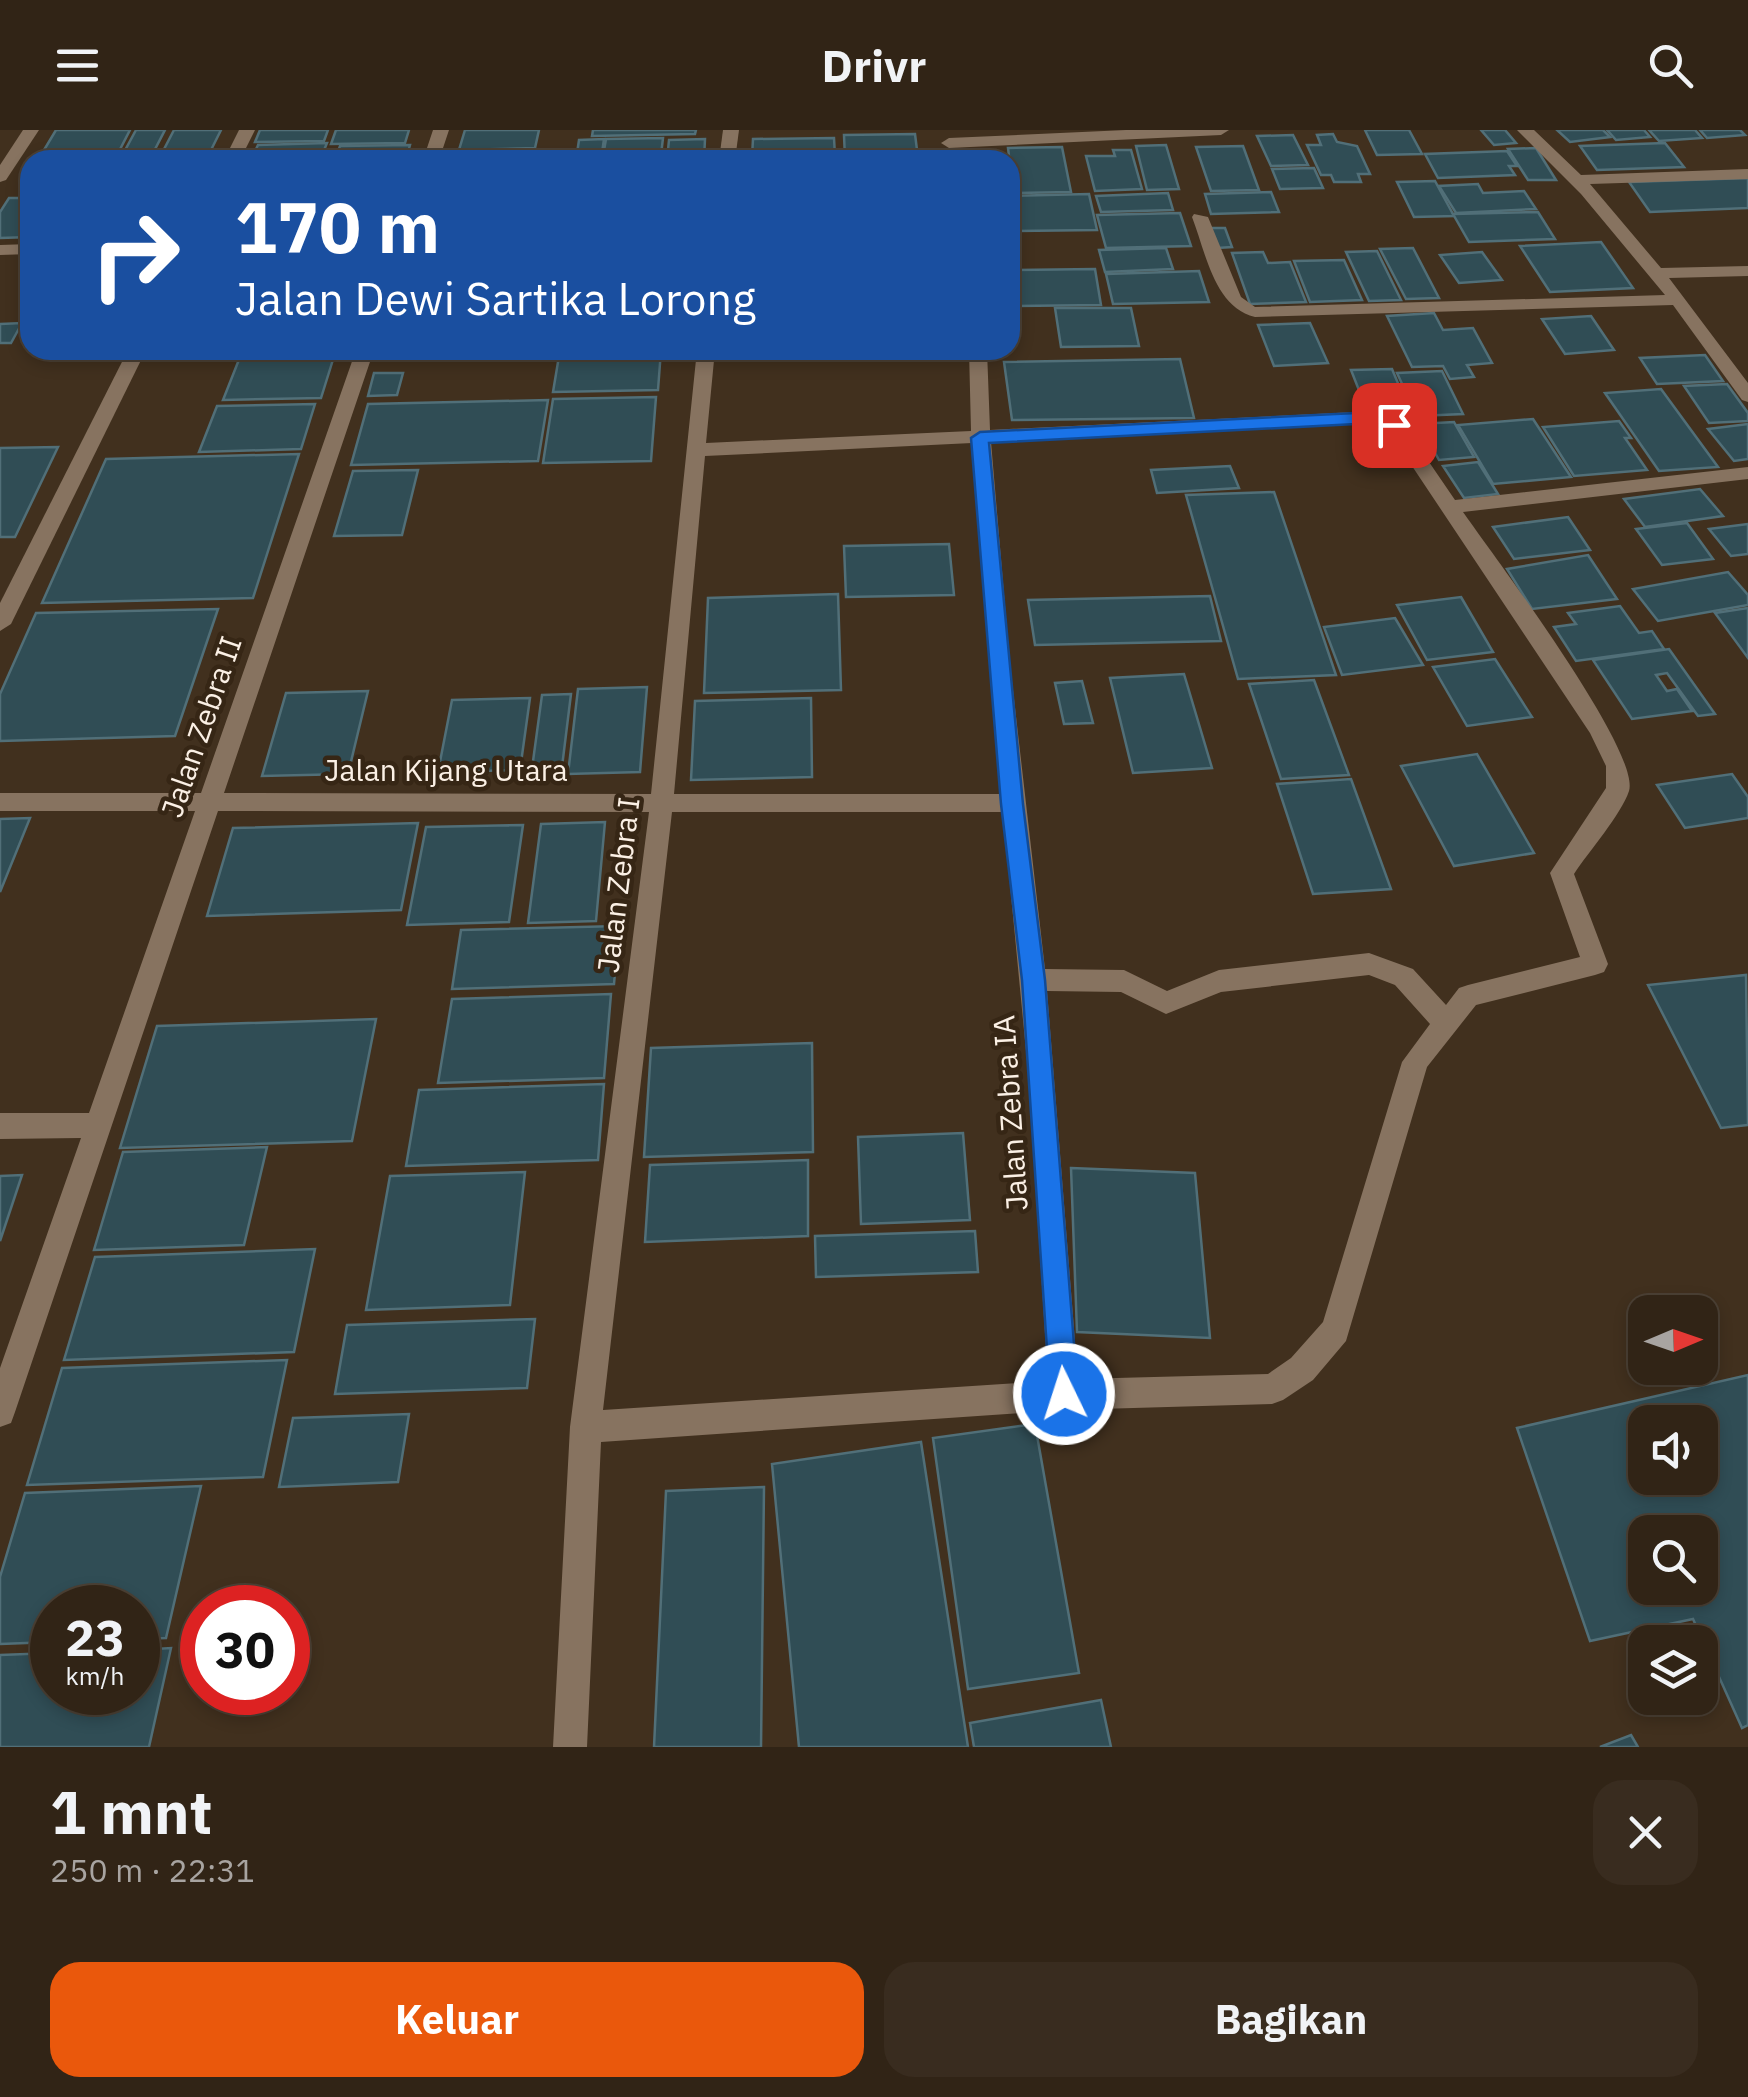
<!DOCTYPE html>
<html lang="id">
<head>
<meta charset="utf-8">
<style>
	body { margin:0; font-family:"IBM Plex Sans",sans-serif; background:#392c1f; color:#f1f3f6; height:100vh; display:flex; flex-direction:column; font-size:38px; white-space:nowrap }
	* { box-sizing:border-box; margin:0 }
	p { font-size:32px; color:#a8a4a1 }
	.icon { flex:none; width:55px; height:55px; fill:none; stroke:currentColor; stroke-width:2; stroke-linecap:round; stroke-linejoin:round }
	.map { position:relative; height:1617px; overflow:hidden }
	.panel { display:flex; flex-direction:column; background:#312416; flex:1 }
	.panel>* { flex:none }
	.top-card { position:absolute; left:20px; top:20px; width:1000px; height:210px; border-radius:30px; box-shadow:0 5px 15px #0003,0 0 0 2px #4c4135; background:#1a4fa0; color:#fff; overflow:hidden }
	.needle { width:65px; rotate:88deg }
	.controls { position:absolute; left:1628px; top:1165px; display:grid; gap:20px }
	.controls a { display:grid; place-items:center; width:90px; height:90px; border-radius:20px; background:#312416; box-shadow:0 5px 15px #0003,0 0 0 2px #4c4135; font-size:50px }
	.speed { position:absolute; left:30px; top:1455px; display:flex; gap:20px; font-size:50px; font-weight:700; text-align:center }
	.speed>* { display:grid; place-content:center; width:130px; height:130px; border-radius:50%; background:#312416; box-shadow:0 5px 15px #0003,0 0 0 2px #4c4135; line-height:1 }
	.speed small { font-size:25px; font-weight:400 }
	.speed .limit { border:15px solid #d22; background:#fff; color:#111 }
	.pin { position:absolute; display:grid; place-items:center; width:85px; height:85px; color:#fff; margin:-42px; border-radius:20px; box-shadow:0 5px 15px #0006 }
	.me { position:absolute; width:110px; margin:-55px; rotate:356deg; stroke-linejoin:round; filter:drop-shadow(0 0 8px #0008) }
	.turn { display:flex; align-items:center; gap:35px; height:210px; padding:0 50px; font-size:45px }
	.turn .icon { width:130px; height:130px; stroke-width:2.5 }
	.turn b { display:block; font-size:70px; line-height:85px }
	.round { display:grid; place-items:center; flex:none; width:105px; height:105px; border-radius:30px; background:#392c1f }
	.summary { display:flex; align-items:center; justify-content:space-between; height:170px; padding:0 50px }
	h1 { font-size:60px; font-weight:700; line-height:75px }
	.primary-button { display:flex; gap:20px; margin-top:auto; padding:20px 50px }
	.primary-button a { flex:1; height:115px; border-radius:30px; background:#ea580c; color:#fff; font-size:40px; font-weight:700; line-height:115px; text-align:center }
	.primary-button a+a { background:#392c1f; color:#f1f3f6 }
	header { display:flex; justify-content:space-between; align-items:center; height:130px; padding:0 50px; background:#312416; font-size:45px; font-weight:700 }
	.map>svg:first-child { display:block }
</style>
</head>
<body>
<header><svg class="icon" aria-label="menu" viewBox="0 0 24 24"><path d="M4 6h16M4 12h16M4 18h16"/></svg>Drivr<svg class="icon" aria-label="search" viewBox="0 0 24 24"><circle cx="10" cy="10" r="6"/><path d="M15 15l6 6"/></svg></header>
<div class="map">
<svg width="1748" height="1617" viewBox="0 0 1748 1617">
	<rect width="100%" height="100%" fill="#41301e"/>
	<!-- building -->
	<g fill="#304d55" stroke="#516f78" stroke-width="2.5" fill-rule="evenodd">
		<polygon points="56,0 130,0 115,29 38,30"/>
		<polygon points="136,0 165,0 152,25 122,26"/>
		<polygon points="174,0 221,0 209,24 161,25"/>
		<polygon points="260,0 328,0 324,11 255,12"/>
		<polygon points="336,0 409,0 405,13 331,14"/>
		<polygon points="465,0 539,0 535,18 459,20"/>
		<polygon points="593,0 696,0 695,4 592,6"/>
		<polygon points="1365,0 1409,0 1422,24 1377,25"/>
		<polygon points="1481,0 1505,0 1516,13 1494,15"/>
		<polygon points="1557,0 1603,0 1610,7 1570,12"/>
		<polygon points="1607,0 1644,0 1650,7 1616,10"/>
		<polygon points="1649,0 1695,0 1702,8 1659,11"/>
		<polygon points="1700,0 1740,0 1745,5 1707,8"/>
		<polygon points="915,4 918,28 845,29 844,5"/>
		<polygon points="1333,4 1337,12 1357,16 1370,44 1358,44 1361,52 1334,52 1331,45 1321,45 1307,15 1321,15 1317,5"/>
		<polygon points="1293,5 1308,35 1271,36 1257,6"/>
		<polygon points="663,8 661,25 603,26 606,9"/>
		<polygon points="834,8 835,26 752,27 753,9"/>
		<polygon points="604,9 601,30 576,30 579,10"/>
		<polygon points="705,9 704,30 667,30 669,10"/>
		<polygon points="327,13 320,30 251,30 258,15"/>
		<polygon points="1665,13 1684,37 1597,40 1580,16"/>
		<polygon points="410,15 406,30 335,30 340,16"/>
		<polygon points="1166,15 1179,59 1147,60 1136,16"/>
		<polygon points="1243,16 1259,60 1211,61 1196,17"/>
		<polygon points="1062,17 1071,62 1010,63 1010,30 977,30 976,27 1009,26 1008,18"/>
		<polygon points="1536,18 1556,50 1528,50 1508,19"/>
		<polygon points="1113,20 1131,20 1142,59 1095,61 1086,26 1115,26"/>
		<polygon points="1507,21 1517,36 1509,36 1515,45 1438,48 1425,24"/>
		<polygon points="1314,38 1323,58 1280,59 1272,39"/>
		<polygon points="1748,48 1748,78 1650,82 1629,52"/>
		<polygon points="1435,51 1454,86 1414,87 1397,52"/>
		<polygon points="1478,54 1483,63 1524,61 1536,79 1456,83 1439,56"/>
		<polygon points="1271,62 1279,82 1211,84 1205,64"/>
		<polygon points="1168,63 1173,80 1101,82 1096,66"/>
		<polygon points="1089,64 1097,100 1012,101 1010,66"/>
		<polygon points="9,68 30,68 30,107 0,108 0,82"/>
		<polygon points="1538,82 1555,109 1469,112 1453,84"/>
		<polygon points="1180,83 1191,116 1106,118 1097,85"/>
		<polygon points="1209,98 1225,98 1232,117 1217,118"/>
		<polygon points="1601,112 1633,158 1550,162 1520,116"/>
		<polygon points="1166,118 1173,139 1105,142 1099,120"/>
		<polygon points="1413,118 1439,168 1406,169 1380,119"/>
		<polygon points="1377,121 1401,170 1369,171 1346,122"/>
		<polygon points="1263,122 1268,133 1290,132 1306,172 1250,174 1232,123"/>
		<polygon points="1482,122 1502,150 1459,153 1440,125"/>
		<polygon points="1344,130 1362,170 1310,172 1294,131"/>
		<polygon points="1095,139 1101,175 1010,176 1010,140"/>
		<polygon points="1199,141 1209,172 1113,174 1106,144"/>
		<polygon points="1055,178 1131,178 1139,216 1061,217"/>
		<polygon points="1434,183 1443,200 1473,198 1492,233 1467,235 1474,247 1450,249 1443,236 1412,237 1387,186"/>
		<polygon points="1591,186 1614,220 1565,224 1542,189"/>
		<polygon points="22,193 11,213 0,213 0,194"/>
		<polygon points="1310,193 1328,233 1274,236 1258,195"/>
		<polygon points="336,220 321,268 223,270 242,222"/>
		<polygon points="560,220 661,220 658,260 553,262"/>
		<polygon points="1705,225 1723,251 1657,254 1640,228"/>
		<polygon points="1180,229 1194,288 1012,290 1004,232"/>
		<polygon points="1392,239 1410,282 1368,283 1351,240"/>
		<polygon points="1442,241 1463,284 1417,286 1397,243"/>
		<polygon points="374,243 403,243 397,265 368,266"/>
		<polygon points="1727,254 1748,283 1748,291 1709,293 1684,256"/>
		<polygon points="1661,259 1718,337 1659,341 1605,263"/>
		<polygon points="656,267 651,331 543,333 553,269"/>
		<polygon points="548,270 538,331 351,335 368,274"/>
		<polygon points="315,274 301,319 199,322 217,276"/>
		<polygon points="1533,289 1571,347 1493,354 1458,295"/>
		<polygon points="1619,291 1631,308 1625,308 1647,340 1574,346 1543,297"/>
		<polygon points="1454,292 1474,327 1439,330 1419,294"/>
		<polygon points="1748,294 1748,329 1734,331 1708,299"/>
		<polygon points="58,317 15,407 0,407 0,318"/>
		<polygon points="299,324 253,468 42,473 106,329"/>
		<polygon points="1478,332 1498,364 1464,368 1443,336"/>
		<polygon points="1230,336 1239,358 1157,363 1151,340"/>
		<polygon points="418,340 402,405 334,406 353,341"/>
		<polygon points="1700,359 1723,386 1645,397 1624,369"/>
		<polygon points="1274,362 1336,545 1238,549 1186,365"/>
		<polygon points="1568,387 1590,420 1514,429 1493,397"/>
		<polygon points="1687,393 1713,429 1662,435 1636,399"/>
		<polygon points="1748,394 1748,424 1731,426 1709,399"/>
		<polygon points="949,414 954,465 846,467 844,416"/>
		<polygon points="1588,425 1617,469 1532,479 1507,439"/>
		<polygon points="1728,442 1748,465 1748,475 1658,491 1633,459"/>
		<polygon points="838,464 841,560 704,563 708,468"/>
		<polygon points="1210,466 1221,511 1035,515 1028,470"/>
		<polygon points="1461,467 1493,522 1427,530 1397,475"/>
		<polygon points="1620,476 1639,503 1652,501 1664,519 1576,531 1554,497 1576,494 1568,483"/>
		<polygon points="1748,478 1748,528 1715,483"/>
		<polygon points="218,479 175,606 0,611 0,564 36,483"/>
		<polygon points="1395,488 1423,535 1342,545 1324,497"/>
		<polygon points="1669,519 1715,584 1698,586 1667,543 1656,545 1667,561 1677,559 1692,581 1632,589 1593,530"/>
		<polygon points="1495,529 1532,587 1467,596 1433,537"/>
		<polygon points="1184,544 1212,638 1133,643 1110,548"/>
		<polygon points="1314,550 1349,645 1281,649 1249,554"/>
		<polygon points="1082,551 1093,593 1064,594 1055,553"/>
		<polygon points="647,557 640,642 568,644 578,559"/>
		<polygon points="368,561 348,644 262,646 286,563"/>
		<polygon points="571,564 561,645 531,646 542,565"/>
		<polygon points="530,568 520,640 438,642 452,570"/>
		<polygon points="811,568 812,647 691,650 695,571"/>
		<polygon points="1477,624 1534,723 1454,736 1401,636"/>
		<polygon points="1732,644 1748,667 1748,688 1685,698 1657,655"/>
		<polygon points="1351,649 1391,759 1313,764 1277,654"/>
		<polygon points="30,688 0,762 0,689"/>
		<polygon points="605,692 596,791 528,793 541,694"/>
		<polygon points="418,693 401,780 207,786 233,698"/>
		<polygon points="523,695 509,792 407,795 426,697"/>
		<polygon points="619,796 614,854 452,859 461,800"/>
		<polygon points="1746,845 1748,995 1721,998 1648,855"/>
		<polygon points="611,864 604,948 438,953 452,869"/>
		<polygon points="376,889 352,1011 120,1018 157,896"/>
		<polygon points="812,913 813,1022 644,1027 651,918"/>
		<polygon points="604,954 598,1030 406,1036 419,960"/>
		<polygon points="963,1003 970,1090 861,1094 858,1007"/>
		<polygon points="267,1017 244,1115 94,1120 123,1022"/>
		<polygon points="808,1030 808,1106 645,1112 650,1035"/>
		<polygon points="1071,1038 1195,1043 1210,1208 1077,1202"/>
		<polygon points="525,1042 510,1175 366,1180 390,1046"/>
		<polygon points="22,1045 0,1111 0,1046"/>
		<polygon points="975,1101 978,1142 816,1147 815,1106"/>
		<polygon points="315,1119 294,1222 64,1230 95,1127"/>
		<polygon points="535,1189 527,1258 335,1264 347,1195"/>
		<polygon points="287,1230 263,1347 27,1355 62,1238"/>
		<path d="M1748,1245v350l-6,3 -49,-109 -103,22 -73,-213zM1645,1292h55v56h-55zM1645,1402h55v56h-55z"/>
		<polygon points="409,1284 398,1352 279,1357 293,1288"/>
		<polygon points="1035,1294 1079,1543 968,1559 933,1308"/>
		<polygon points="921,1312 968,1617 799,1617 772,1334"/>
		<polygon points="201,1356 166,1508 138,1509 138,1478 52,1478 52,1512 0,1514 0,1447 25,1363"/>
		<polygon points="764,1357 761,1617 654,1617 666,1361"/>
		<polygon points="171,1518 149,1617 0,1617 0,1525 52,1523 52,1562 138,1562 138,1520"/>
		<polygon points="1101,1570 1111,1617 974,1617 970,1593"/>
		<polygon points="1631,1605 1638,1617 1600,1617"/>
	</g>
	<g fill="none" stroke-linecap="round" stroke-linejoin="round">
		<!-- street -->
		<g fill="#877360" fill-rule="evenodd">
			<polygon points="23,0 39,0 6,50 0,52 0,35"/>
			<polygon points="239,0 255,0 240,30 224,30"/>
			<polygon points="433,0 449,0 439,30 423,30"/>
			<polygon points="723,0 739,0 735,30 719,30"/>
			<polygon points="1126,0 1229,0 1221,5 949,18 941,13 949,8"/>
			<path d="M1517,0h17l47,45 167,-6v10l-158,5 71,84 87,-2v10l-79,2 79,105v19l-6,-2 -69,-95 -418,12c-41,-10 -49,-64 -63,-100l2,-3 14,3 33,80 14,10 410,-12 -84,-101z"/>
			<polygon points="30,114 30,124 0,125 0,115"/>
			<polygon points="128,220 146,220 11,494 0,501 0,473"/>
			<path d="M356,220h18l-150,443 427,1 46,-444h18l-9,93 265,-12 -2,-81h18l3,80 366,-18 45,9 54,79 293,-33v12l-285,33c30,43 178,239 166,279 -8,24 -40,60 -55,83l34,90 -4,8 -9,3 -119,30 -49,62 -81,274 -33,39 -30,20 -11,4 -208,6 -463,32 -14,305h-34l17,-320 79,-615 -431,-1 -203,601 -4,11 -11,4v-59l81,-230 -81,1v-26h89l106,-302h-195v-18h201zM1356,294l32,6 202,303 16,33v22l-56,85 30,84 -112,28 -9,3 -13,17 -33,-36 -44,-16 -150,17 -52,21 -43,-21 -79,-1 -35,-305 -19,-222zM972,313l29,351h-327l31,-338zM672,682h331l26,270 19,299 -445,29zM1369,845l26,10 35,39 -28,38 -79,260 -32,36 -23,16 -190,5 -31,-388 74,1 45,22 55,-22z"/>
		</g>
	</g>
	<!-- route -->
	<polygon fill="#1a73e8" stroke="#114b97" stroke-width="2.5" points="1356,283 1394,289 1403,295 1394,300 1356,294 989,313 1023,674 1045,850 1078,1264 1074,1274 1064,1278 1054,1274 1050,1264 1022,850 1001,674 971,308 980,302"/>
	<g text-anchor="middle" stroke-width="9" stroke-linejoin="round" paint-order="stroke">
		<!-- street labels -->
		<g font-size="30" fill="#fbf0e5" stroke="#362615">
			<text transform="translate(202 597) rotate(-71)" y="10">Jalan Zebra II</text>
			<text x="446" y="651">Jalan Kijang Utara</text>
			<text transform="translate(619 755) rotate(-83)" y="10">Jalan Zebra I</text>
			<text transform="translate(1011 983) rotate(-94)" y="10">Jalan Zebra IA</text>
		</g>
	</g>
</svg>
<div class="controls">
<a><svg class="needle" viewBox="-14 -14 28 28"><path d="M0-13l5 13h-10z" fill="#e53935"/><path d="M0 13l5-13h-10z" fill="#a8a4a1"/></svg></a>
<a><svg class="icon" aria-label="sound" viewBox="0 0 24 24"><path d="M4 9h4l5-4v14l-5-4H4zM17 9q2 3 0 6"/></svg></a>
<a><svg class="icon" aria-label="search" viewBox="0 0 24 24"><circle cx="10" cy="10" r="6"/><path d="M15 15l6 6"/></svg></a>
<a><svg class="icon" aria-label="layers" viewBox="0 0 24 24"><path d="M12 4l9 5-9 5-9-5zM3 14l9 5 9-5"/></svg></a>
</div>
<div class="speed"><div>23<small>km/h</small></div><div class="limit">30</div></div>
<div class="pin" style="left:1394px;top:295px;background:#d93025"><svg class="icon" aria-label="arrive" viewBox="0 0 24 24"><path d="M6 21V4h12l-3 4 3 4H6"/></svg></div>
<svg class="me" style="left:1064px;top:1264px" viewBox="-20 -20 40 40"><circle r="17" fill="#1a73e8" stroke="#fff" stroke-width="3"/><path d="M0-11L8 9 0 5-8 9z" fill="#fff"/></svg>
<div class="top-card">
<div class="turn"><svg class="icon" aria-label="right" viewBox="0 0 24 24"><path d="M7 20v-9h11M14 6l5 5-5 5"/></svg><div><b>170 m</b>Jalan Dewi Sartika Lorong</div></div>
</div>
</div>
<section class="panel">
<div class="summary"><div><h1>1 mnt</h1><p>250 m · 22:31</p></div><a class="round"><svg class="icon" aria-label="close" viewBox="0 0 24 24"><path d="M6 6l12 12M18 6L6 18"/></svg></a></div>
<div class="primary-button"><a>Keluar</a><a>Bagikan</a></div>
</section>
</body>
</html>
